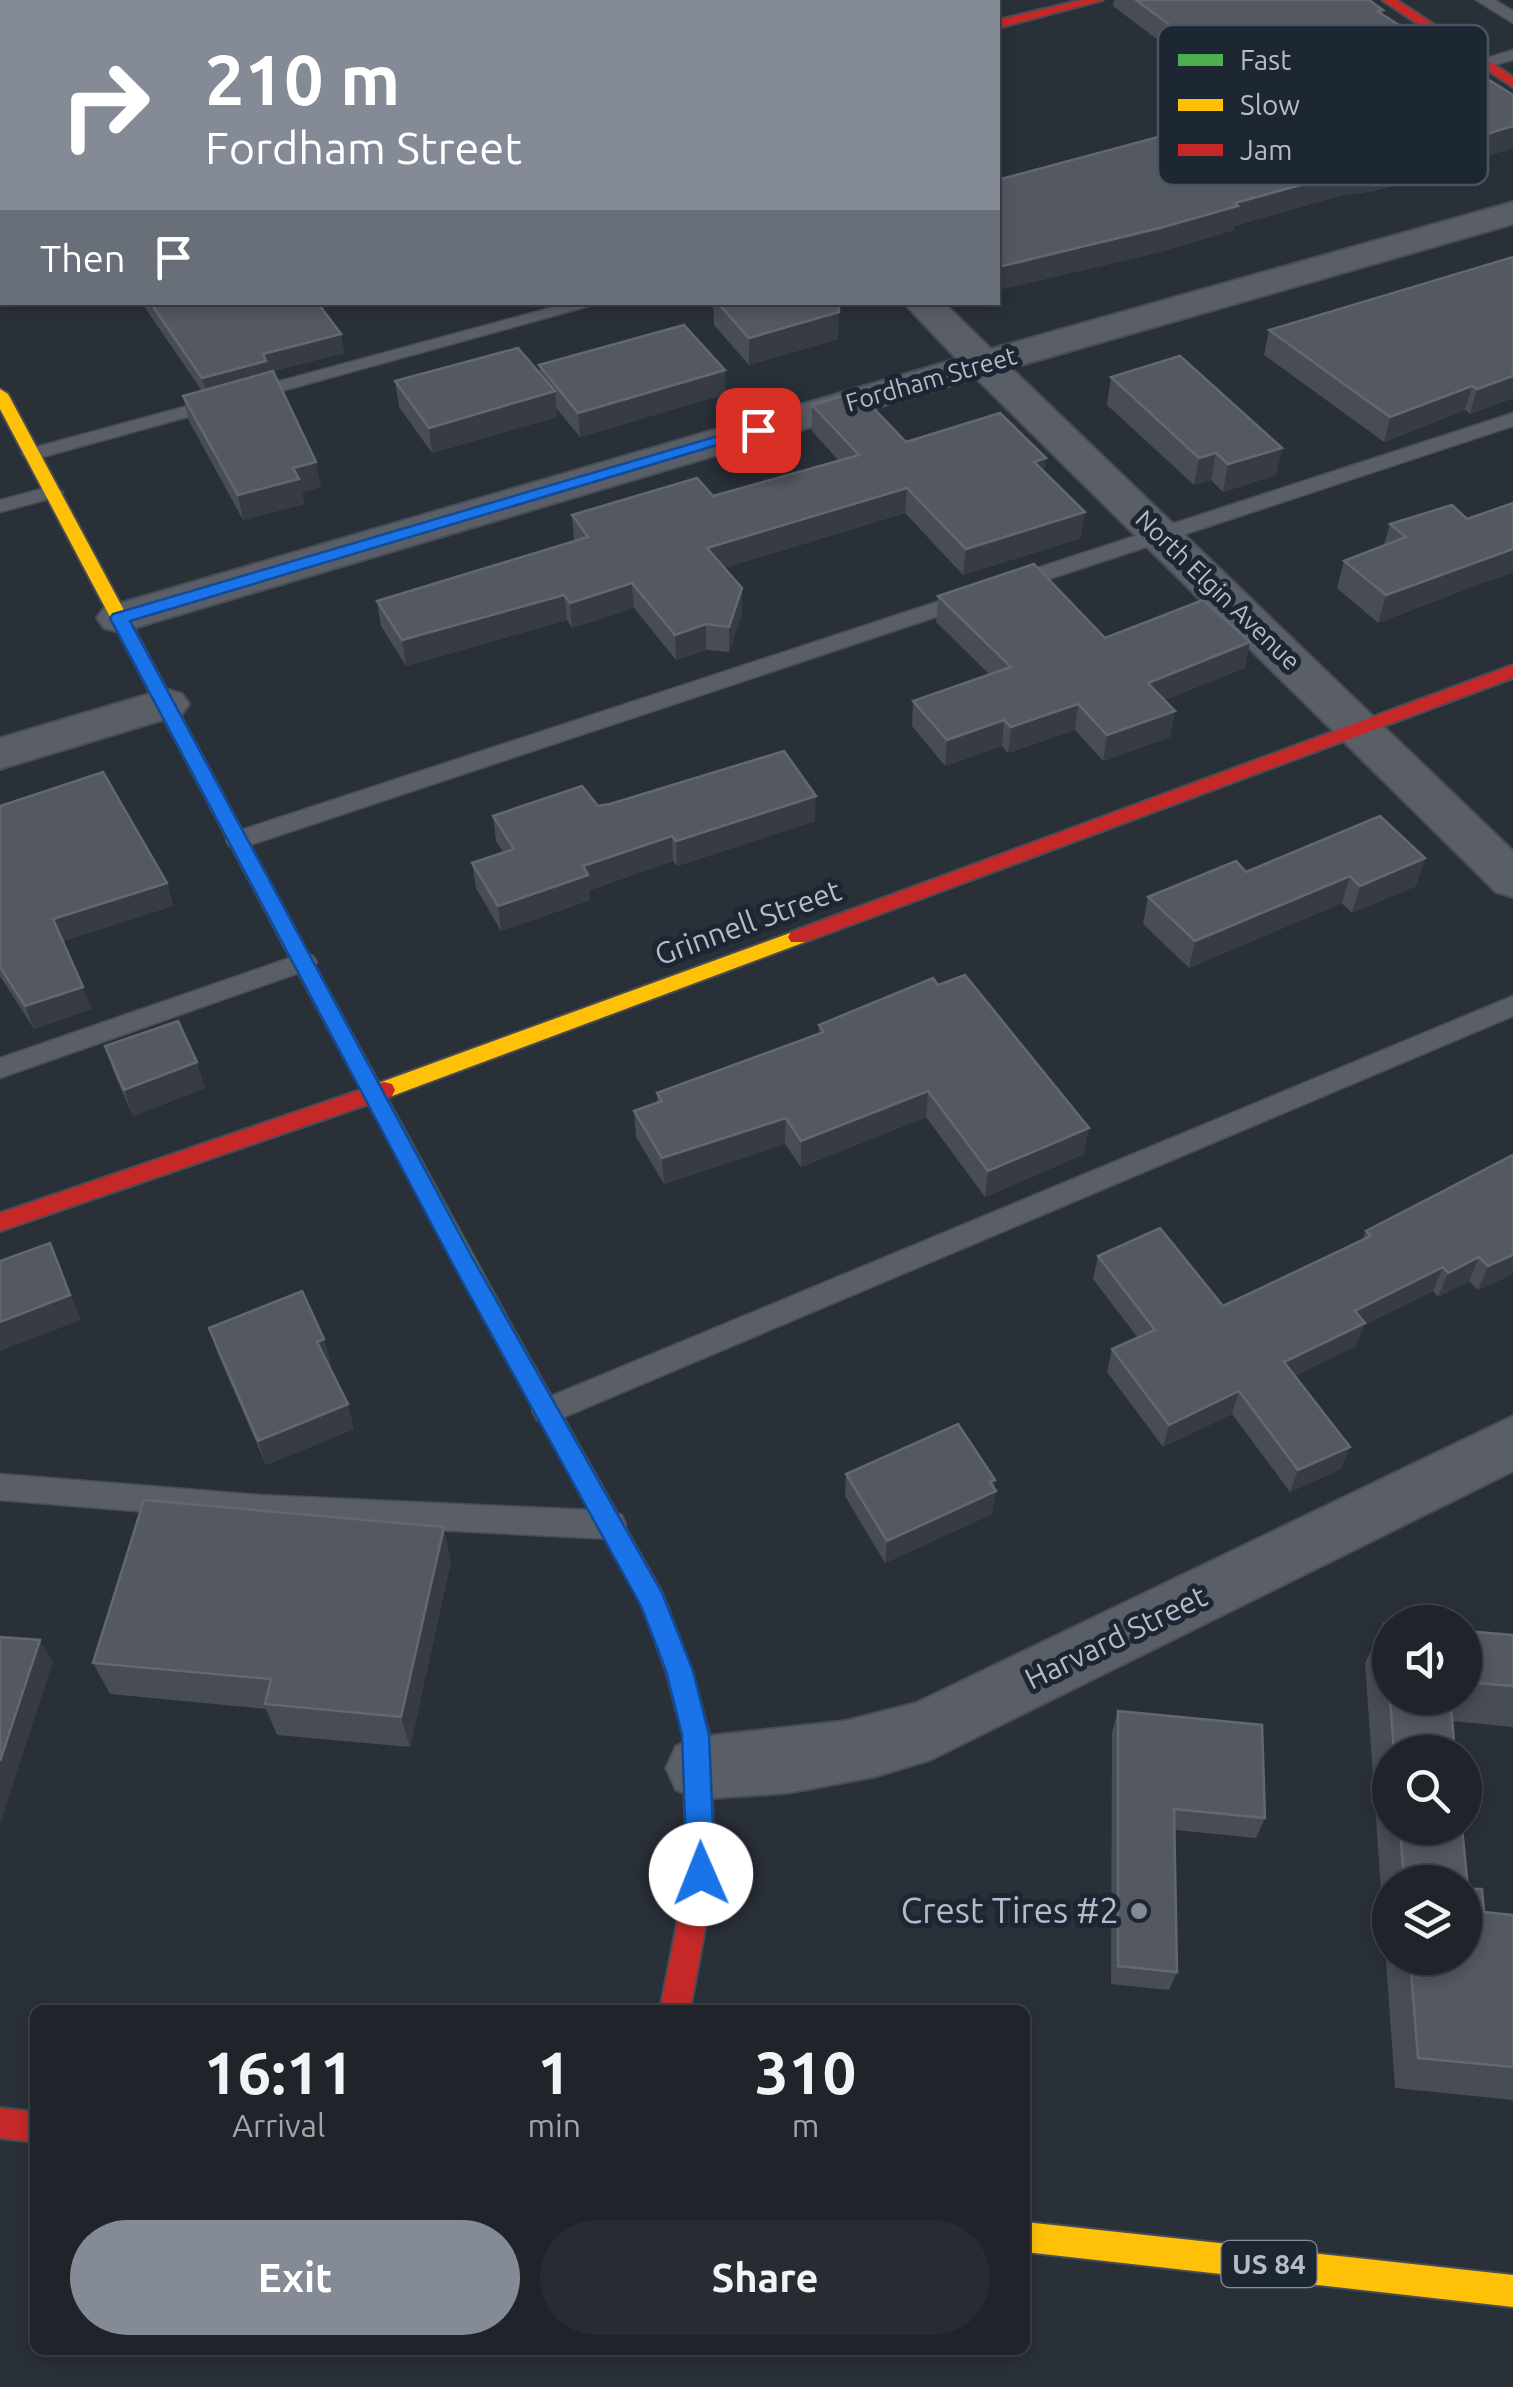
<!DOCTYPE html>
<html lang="en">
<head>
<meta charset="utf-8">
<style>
	body { margin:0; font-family:Ubuntu,sans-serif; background:#282c32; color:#f1f3f6; height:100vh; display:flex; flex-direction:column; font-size:38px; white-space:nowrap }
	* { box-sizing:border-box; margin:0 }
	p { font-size:32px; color:#a2a4a8 }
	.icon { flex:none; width:55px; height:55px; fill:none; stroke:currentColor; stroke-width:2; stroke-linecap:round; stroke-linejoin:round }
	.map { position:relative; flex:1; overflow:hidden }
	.drawer { position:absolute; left:30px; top:2005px; width:1000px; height:350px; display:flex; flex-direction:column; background:#20242a; border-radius:15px; box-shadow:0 5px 15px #0003,0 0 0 2px #3d4147 }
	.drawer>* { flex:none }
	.top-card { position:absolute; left:0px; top:0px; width:1000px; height:305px; box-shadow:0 5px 15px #0003,0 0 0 2px #3d4147; background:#848b96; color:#fff; overflow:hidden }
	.tools { position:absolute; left:1372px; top:1605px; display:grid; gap:20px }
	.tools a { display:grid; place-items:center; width:110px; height:110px; border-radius:50%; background:#20242a; box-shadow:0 5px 15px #0003,0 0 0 2px #3d4147; font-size:50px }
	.pin { position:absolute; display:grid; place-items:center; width:85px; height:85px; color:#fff; margin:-42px; border-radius:20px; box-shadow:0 5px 15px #0006 }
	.me { position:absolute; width:110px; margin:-55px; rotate:359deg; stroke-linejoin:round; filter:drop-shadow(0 0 8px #0008) }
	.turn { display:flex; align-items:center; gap:35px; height:210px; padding:0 40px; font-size:45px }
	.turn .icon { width:130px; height:130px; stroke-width:2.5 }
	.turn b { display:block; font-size:70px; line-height:85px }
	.then { display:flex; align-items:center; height:95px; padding:0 40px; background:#0003; gap:20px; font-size:38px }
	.eta { display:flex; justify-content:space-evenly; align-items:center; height:170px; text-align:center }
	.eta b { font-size:60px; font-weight:700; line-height:70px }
	.primary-button { display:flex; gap:20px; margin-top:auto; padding:20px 40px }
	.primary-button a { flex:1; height:115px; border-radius:60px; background:#848b96; color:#fff; font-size:40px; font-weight:700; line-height:115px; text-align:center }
	.primary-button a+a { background:#282c32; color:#f1f3f6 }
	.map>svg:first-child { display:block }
</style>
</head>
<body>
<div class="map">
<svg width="1513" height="2387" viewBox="0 0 1513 2387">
	<rect width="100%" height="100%" fill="#2a3038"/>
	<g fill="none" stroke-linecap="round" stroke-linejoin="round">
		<defs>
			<g id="lane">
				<polygon points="1476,0 1495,0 1513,11 1513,23"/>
				<polygon points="1513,50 1513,60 1466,72 1458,67"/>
				<rect x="0" y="106" width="2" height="10"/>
				<polygon points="572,302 604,302 39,458 32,460 22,454 25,450"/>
				<polygon points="1513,413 1513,426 1019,589 1011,591 1000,584 1003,579"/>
				<polygon points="53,486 63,492 60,496 0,512 0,500"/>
				<polygon points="970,591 981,598 978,603 247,846 229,846 226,840 229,834"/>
				<polygon points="304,953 313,956 317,962 313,968 0,1078 0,1058"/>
				<polygon points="1513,996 1513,1016 557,1420 547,1424 537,1420 532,1411 537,1402"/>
				<polygon points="0,1474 259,1495 611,1511 622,1515 626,1525 622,1535 611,1539 259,1521 0,1500"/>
			</g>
			<g id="street">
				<polygon points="594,0 627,0 628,2 596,2"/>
				<polygon points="1513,202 1513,224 1011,368 1513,851 1513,897 1496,892 976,378 134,628 119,632 104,628 97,618 104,608 957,359 903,302 943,302 991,349"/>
				<polygon points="166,689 182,694 189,704 182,714 0,769 0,738"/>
				<polygon points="1513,1416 1513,1471 930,1760 873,1777 787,1793 699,1799 676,1790 666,1768 676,1746 699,1737 845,1721 916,1703"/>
			</g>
			<polygon id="fast" points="308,964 318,972 517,1336 521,1343 517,1350 509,1353 501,1350 298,972"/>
			<g id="slow">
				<polygon points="0,389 8,394 318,972 315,977 308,980 298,972 0,409"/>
				<polygon points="798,930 805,932 808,937 805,942 392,1096 376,1096 373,1090 376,1084"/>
				<polygon points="1025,2222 1513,2275 1513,2307 1025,2252"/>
			</g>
			<g id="jam">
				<polygon points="1081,0 1103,0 998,28 998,20"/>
				<polygon points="1382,0 1397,0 1513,77 1513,87"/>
				<polygon points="2,264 2,274 0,275 0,265"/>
				<polygon points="1513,665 1513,678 805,942 791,942 788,937 791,932"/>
				<polygon points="384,1082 392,1084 395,1090 392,1096 0,1231 0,1213"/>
				<polygon points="509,1333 517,1336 662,1593 692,1671 709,1735 715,1874 690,2010 660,2010 687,1874 683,1735 666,1671 642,1605 497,1343 501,1336"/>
				<polygon points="0,2108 35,2112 35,2142 0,2138"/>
			</g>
		</defs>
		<!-- lane casing -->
		<use href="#lane" stroke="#484c55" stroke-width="3"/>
		<!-- street casing -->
		<use href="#street" stroke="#484c55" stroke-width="4"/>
		<!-- fast casing -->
		<use href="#fast" stroke="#484c55" stroke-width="4"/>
		<!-- slow casing -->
		<use href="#slow" stroke="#484c55" stroke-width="4"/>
		<!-- jam casing -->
		<use href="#jam" stroke="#484c55" stroke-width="4"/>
		<!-- lane -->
		<use href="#lane" fill="#5a5e66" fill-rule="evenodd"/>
		<!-- street -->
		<use href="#street" fill="#5a5e66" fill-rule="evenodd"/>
		<!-- fast -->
		<use href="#fast" fill="#4caf50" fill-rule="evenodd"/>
		<!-- slow -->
		<use href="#slow" fill="#ffc107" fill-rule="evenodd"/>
		<!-- jam -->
		<use href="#jam" fill="#c62828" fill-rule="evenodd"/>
	</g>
	<!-- wall -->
	<g fill="#474c55" fill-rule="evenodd">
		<polygon points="696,0 899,0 899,2 699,2"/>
		<polygon points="1114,0 1369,0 1383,10 1382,15 1434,47 1430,64 1513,95 1513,148 1374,191 1342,195 1234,226 1234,230 1156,253 998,290 998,176 1001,179 1275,106 1208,57 1187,62 1113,6"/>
		<polygon points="1490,265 1513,398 1470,414 1465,410 1384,442 1264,355 1269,330"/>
		<polygon points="141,302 317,302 341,334 344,353 273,371 321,487 302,492 304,504 243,520 189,421 183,396 202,391"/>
		<polygon points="713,302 839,302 838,339 749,365 714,325"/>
		<polygon points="539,365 725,394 580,437 556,408 557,417 432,453 399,407 395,381 540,373"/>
		<polygon points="1111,377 1282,448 1276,475 1223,492 1211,480 1194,485 1107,405"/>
		<polygon points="812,405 906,442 1081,538 963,575 905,513 724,568 742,588 742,614 729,652 706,650 676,660 634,608 572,628 567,620 406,666 381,626 377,601 574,541 572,515 713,496 839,461 812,431"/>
		<polygon points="1390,524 1474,586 1378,623 1337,588 1344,561 1384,545"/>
		<polygon points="938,596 1105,638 1245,668 1164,700 1170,737 1103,761 1075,730 1008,753 1002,746 945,766 912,726 913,701 990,675 936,622"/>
		<polygon points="0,806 167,883 173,906 63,941 91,1009 34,1029 0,976"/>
		<polygon points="598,806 815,821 677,866 673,861 590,890 590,900 501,931 476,888 472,863 503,852 496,841 493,816"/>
		<polygon points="1425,858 1416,886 1352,913 1342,903 1189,968 1143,924 1148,897 1246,872"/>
		<polygon points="819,1025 1084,1154 985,1197 926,1117 801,1167 785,1144 664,1184 636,1137 634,1111 657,1103 657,1093 819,1034"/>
		<polygon points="105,1046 205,1088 133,1116 114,1073"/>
		<polygon points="1513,1155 1513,1274 1478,1290 1469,1281 1438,1297 1433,1291 1364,1325 1356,1346 1294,1376 1350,1447 1341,1469 1290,1492 1232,1414 1163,1447 1107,1372 1112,1349 1138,1338 1093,1279 1098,1256 1223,1306 1363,1239 1366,1231"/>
		<polygon points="209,1328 324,1339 331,1364 329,1365 354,1429 266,1465 217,1352"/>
		<polygon points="846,1474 995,1480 992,1514 885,1563 845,1496"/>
		<polygon points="451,1561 410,1747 277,1735 266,1709 110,1694 93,1663"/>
		<path d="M1384,1624l6,74h75v-67l48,4v92l-61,-6 3,31h-65v76h72l6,61 16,23 29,3v185l-118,-12 -30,-425zM1390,1882h75v76h-75z"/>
		<polygon points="1118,1711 1265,1818 1256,1838 1175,1830 1177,1972 1169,1990 1111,1984 1112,1732"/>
	</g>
	<!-- shaded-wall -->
	<g fill="#373c44">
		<polygon points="856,0 899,0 899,2 845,2"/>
		<polygon points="1212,35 1208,57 1187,62 1191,41"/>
		<polygon points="1434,47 1429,69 1280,109 1284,88"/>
		<polygon points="1513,126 1513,148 1374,191 1342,195 1234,226 1234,230 1156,253 998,290 998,267"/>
		<polygon points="839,312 838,339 749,365 749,338"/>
		<polygon points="341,334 344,353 268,372 207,397 202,378 263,354"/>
		<polygon points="725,370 725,394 580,437 578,413"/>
		<polygon points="1513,376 1513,398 1470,414 1477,389"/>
		<polygon points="1472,386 1465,410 1384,442 1390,417"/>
		<polygon points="555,391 557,417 432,453 429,428"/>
		<polygon points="1282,448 1276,475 1223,492 1228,464"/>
		<polygon points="1216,453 1211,480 1194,485 1199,458"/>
		<polygon points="1046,458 1043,484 1034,462"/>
		<polygon points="316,462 321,487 302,492 304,504 243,520 238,495 293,468"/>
		<polygon points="907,488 905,513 707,573 707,548"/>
		<polygon points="1085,512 1081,538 963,575 966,549"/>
		<polygon points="1513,549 1513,573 1474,586 1378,623 1386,595"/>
		<polygon points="632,583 634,608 572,628 570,603"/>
		<polygon points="742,588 742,614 729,652 729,627"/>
		<polygon points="564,595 567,620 406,666 402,640"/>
		<polygon points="706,624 706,650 676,660 675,635"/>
		<polygon points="1250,642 1245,668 1143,709 1148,683"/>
		<polygon points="1078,704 1075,730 1008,753 1011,727"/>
		<polygon points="1175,711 1170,737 1103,761 1107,735"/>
		<polygon points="1004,720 1002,746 945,766 947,740"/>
		<polygon points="816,796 815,821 677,866 676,841"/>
		<polygon points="672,836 673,861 590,890 590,900 501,931 498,906 583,866"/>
		<polygon points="1425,858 1416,886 1352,913 1360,886"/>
		<polygon points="1350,876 1342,903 1189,968 1195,941"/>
		<polygon points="167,883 173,906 61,942 53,919"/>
		<polygon points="83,987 91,1009 34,1029 25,1006"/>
		<polygon points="197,1062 205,1088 133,1116 124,1090"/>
		<polygon points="928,1091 926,1117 801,1167 801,1141"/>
		<polygon points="786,1118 785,1144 664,1184 662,1158"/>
		<polygon points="1089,1128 1084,1154 985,1197 988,1171"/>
		<polygon points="50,1243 81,1320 0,1351 0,1322"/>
		<polygon points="1513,1255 1513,1274 1478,1290 1488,1266"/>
		<polygon points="1479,1257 1469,1281 1438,1297 1448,1273"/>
		<polygon points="1443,1267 1433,1291 1364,1325 1356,1346 1276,1385 1284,1362 1355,1311"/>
		<polygon points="324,1339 331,1364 324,1367 317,1342"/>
		<polygon points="1239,1391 1232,1414 1163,1447 1169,1425"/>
		<polygon points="348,1404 354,1429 266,1465 258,1441"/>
		<polygon points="1350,1447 1341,1469 1290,1492 1298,1470"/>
		<polygon points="995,1480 993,1493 996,1491 992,1514 885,1563 887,1541"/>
		<polygon points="444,1527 451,1561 410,1747 401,1717"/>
		<polygon points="40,1640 53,1662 0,1824 0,1761"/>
	</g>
	<!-- building -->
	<g fill="#535861" stroke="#626872" stroke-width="2.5">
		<polygon points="155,0 222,0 211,2 157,2"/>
		<polygon points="716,0 856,0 845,2 718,2"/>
		<polygon points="1136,0 1369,0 1383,10 1377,11 1434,47 1284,88 1212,35 1191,41"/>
		<polygon points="1454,58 1513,95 1513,126 1379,167 1348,172 1235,203 1238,206 1160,228 998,267 998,176 1001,179"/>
		<polygon points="1513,257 1513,376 1477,389 1472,386 1390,417 1269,330"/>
		<polygon points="150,302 317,302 341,334 263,354 266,361 202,378"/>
		<polygon points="717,302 839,302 839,312 749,338"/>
		<polygon points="684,325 725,370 578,413 539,365"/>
		<polygon points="518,348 555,391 429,428 395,381"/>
		<polygon points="1180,356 1282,448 1228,464 1216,453 1199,458 1111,377"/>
		<polygon points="273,371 316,462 293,468 299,479 238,495 183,396"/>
		<polygon points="858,392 906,442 1000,413 1046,458 1034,462 1085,512 966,549 907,488 707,548 742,588 729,627 706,624 675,635 632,583 570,603 564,595 402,640 377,601 588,537 572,515 697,478 713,496 859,455 812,405"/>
		<polygon points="1513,503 1513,549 1386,595 1344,561 1406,537 1390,524 1452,505 1467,519"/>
		<polygon points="1034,564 1105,638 1203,600 1250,642 1148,683 1175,711 1107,735 1078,704 1011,727 1004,720 947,740 913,701 1011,667 938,596"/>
		<polygon points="784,751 816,796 676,841 672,836 583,866 588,875 498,906 472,863 514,849 493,816 582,786 598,806 610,804"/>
		<polygon points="103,772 167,883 53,919 83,987 25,1006 0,967 0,806"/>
		<polygon points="1380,816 1425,858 1360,886 1350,876 1195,941 1148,897 1236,861 1246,872"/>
		<polygon points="965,975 1089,1128 988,1171 928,1091 801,1141 786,1118 662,1158 634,1111 662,1101 657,1093 824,1032 819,1025 933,978 938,985"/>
		<polygon points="178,1021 197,1062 124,1090 105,1046"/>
		<polygon points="1513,1155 1513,1255 1488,1266 1479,1257 1448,1273 1443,1267 1355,1311 1365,1323 1284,1362 1350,1447 1298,1470 1239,1391 1169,1425 1112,1349 1155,1330 1098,1256 1160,1228 1223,1306 1371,1236 1366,1231"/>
		<polygon points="50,1243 70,1295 0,1322 0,1261"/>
		<polygon points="302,1291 324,1339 317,1342 348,1404 258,1441 209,1328"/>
		<polygon points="958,1424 995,1480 990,1482 996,1491 887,1541 846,1474"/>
		<polygon points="144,1500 444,1527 401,1717 265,1704 271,1679 93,1663"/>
		<polygon points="1384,1624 1390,1624 1390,1695"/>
		<polygon points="1465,1631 1513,1635 1513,1686 1465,1682"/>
		<polygon points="0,1637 40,1640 0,1761"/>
		<polygon points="1390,1698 1450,1698 1455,1752 1394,1752"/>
		<polygon points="1118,1711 1262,1725 1265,1818 1174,1809 1177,1972 1118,1966"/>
		<polygon points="1400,1828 1462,1828 1468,1889 1482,1889 1484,1912 1513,1915 1513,2067 1418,2058 1410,1958 1465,1958 1465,1882 1404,1882"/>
	</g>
	<!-- route -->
	<polygon fill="#1a73e8" stroke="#114b97" stroke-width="2.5" points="752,426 767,430 130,621 473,1259 662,1593 693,1671 709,1735 715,1874 711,1884 701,1888 691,1884 687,1874 682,1735 666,1671 641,1606 457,1272 110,618 113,614"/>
	<!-- markers -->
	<circle fill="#848b96" stroke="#1d2633" stroke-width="4" cx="1139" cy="1911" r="10"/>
	<g text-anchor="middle" stroke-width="10" stroke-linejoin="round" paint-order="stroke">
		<!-- far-street labels -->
		<g font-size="25" fill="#b4bcc9" stroke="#1d2633">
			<text transform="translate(931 379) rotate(-16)" y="9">Fordham Street</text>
			<text transform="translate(1218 590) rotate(44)" y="9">North Elgin Avenue</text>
		</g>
		<!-- shield labels -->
		<rect fill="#1d2633" stroke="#878f9c" stroke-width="2.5" x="1221.5" y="2241" width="95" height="46" rx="8"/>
		<g font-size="28" font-weight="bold" fill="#b4bcc9">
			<text x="1269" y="2274">US 84</text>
		</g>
		<!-- street labels -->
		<g font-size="30" fill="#b4bcc9" stroke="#1d2633">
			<text transform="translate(748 923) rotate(-20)" y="10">Grinnell Street</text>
			<text transform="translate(1116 1638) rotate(-26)" y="10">Harvard Street</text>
		</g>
		<!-- near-poi labels -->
		<g font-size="35" fill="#b4bcc9" stroke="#1d2633" text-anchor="end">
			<text x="1119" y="1923">Crest Tires #2</text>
		</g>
	</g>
	<!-- legend -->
	<rect x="1158" y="25" width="330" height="160" rx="15" fill="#1d2633" stroke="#4a5360" stroke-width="2.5"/>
	<rect x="1178" y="54" width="45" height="12" fill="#4caf50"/>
	<rect x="1178" y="99" width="45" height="12" fill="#ffc107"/>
	<rect x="1178" y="144" width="45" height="12" fill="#c62828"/>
	<g font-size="28" fill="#b4bcc9">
		<text x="1240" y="70">Fast</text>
		<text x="1240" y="115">Slow</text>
		<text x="1240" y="160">Jam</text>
	</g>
</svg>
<div class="tools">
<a><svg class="icon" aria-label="sound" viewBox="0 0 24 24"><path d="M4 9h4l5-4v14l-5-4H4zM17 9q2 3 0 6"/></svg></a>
<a><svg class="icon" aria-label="search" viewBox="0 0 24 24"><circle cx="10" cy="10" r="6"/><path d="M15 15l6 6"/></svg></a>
<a><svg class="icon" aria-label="layers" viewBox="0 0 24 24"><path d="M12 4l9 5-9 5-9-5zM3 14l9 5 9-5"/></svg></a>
</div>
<div class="pin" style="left:758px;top:430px;background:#d93025"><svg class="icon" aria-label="arrive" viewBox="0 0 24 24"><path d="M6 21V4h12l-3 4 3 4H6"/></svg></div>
<svg class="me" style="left:701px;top:1874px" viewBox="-20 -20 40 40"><circle r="19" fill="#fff"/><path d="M0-13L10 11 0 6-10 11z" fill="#1a73e8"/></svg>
<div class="top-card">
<div class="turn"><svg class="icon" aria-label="right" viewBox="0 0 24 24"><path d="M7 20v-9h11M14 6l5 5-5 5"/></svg><div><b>210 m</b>Fordham Street</div></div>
<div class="then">Then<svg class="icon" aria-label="arrive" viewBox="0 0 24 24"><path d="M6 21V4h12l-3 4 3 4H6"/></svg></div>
</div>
<section class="drawer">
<div class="eta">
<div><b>16:11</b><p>Arrival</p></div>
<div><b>1</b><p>min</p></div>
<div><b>310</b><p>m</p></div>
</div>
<div class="primary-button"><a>Exit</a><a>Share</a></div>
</section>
</div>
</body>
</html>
